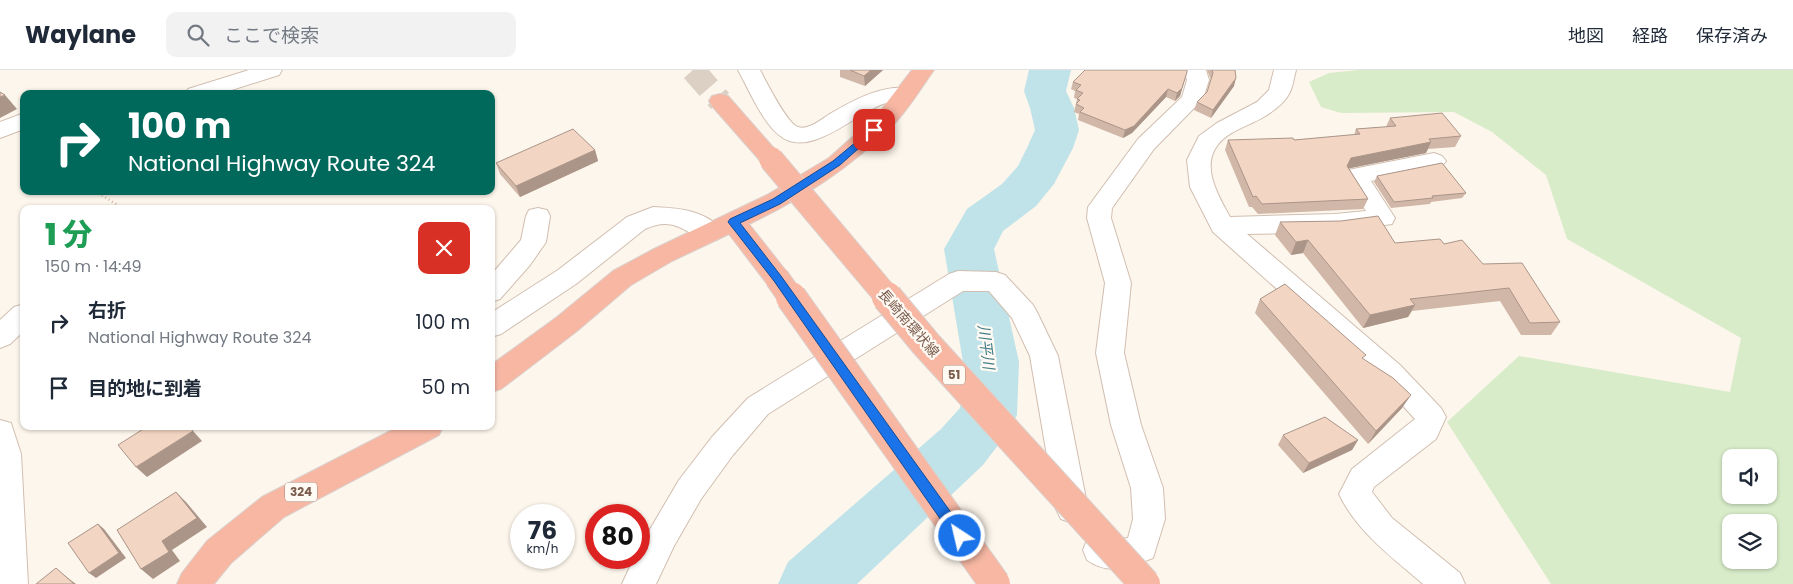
<!DOCTYPE html>
<html lang="ja">
<head>
<meta charset="utf-8">
<style>
	body { margin:0; font-family:Poppins,"Noto Sans JP",sans-serif; background:#f2f2f3; color:#1f2937; height:100vh; display:flex; flex-direction:column; font-size:19px; white-space:nowrap }
	* { box-sizing:border-box; margin:0 }
	p { font-size:16px; color:#747a83 }
	.icon { flex:none; width:28px; height:28px; fill:none; stroke:currentColor; stroke-width:2; stroke-linecap:round; stroke-linejoin:round }
	.map { position:relative; flex:1; overflow:hidden }
	.drawer { position:absolute; left:20px; top:135px; width:475px; height:225px; display:flex; flex-direction:column; background:#fff; border-radius:10px; box-shadow:0 1px 4px #0004 }
	.drawer>* { flex:none }
	.guide { position:absolute; left:20px; top:20px; width:475px; height:105px; border-radius:10px; box-shadow:0 1px 4px #0004; background:#00695c; color:#fff; overflow:hidden }
	.tools { position:absolute; left:1722px; top:379px; display:grid; gap:10px }
	.tools a { display:grid; place-items:center; width:55px; height:55px; border-radius:10px; background:#fff; box-shadow:0 1px 4px #0004; font-size:25px }
	.speed { position:absolute; left:510px; top:434px; display:flex; gap:10px; font-size:25px; font-weight:700; text-align:center }
	.speed>* { display:grid; place-content:center; width:65px; height:65px; border-radius:50%; background:#fff; box-shadow:0 1px 4px #0004; line-height:1 }
	.speed small { font-size:12px; font-weight:400 }
	.speed .limit { border:8px solid #d22; background:#fff; color:#111 }
	.pin { position:absolute; display:grid; place-items:center; width:42px; height:42px; color:#fff; margin:-21px; border-radius:10px; box-shadow:0 2px 8px #0006 }
	.me { position:absolute; width:55px; margin:-28px; rotate:325deg; stroke-linejoin:round; filter:drop-shadow(0 0 4px #0008) }
	.turn { display:flex; align-items:center; gap:18px; height:105px; padding:0 25px; font-size:22px }
	.turn .icon { width:65px; height:65px; stroke-width:2.5 }
	.turn b { display:block; font-size:35px; line-height:42px }
	.round { display:grid; place-items:center; flex:none; width:52px; height:52px; border-radius:10px; background:#f2f2f3 }
	.overview { display:flex; align-items:center; justify-content:space-between; height:85px; padding:0 25px }
	h1 { font-size:30px; font-weight:800; line-height:38px; color:#1e9e55 }
	ul { padding:0; list-style:none }
	li { display:flex; align-items:center; gap:15px; height:65px; padding:0 25px }
	li div { flex:1 }
	li b { display:block; font-size:19px }
	li em { font-style:normal }
	header { display:flex; align-items:center; gap:30px; box-sizing:border-box; height:70px; padding:0 25px; background:#fff; border-bottom:1px solid #e0e1e3 }
	header strong { font-size:24px }
	nav { display:flex; gap:28px; margin-inline-start:auto; font-size:18px }
	.search { width:350px; height:45px; background:#f2f2f3; display:flex; align-items:center; gap:12px; box-sizing:border-box; padding:0 18px; border-radius:10px; color:#747a83; font-size:19px }
	.map>svg:first-child { display:block }
</style>
</head>
<body>
<header>
<strong>Waylane</strong>
<div class="search"><svg class="icon" aria-label="search" viewBox="0 0 24 24"><circle cx="10" cy="10" r="6"/><path d="M15 15l6 6"/></svg>ここで検索</div>
<nav><a>地図</a><a>経路</a><a>保存済み</a></nav>
</header>
<div class="map">
<svg width="1793" height="514" viewBox="0 0 1793 514">
	<rect width="100%" height="100%" fill="#fdf6ec"/>
	<!-- green -->
	<path fill="#d8ecc9" fill-rule="evenodd" d="M1359,0h434v514h-242l-104,-162 72,-66 211,36 11,-54 -174,-99 -21,-64 -54,-43 -38,-20 -113,1 -20,-6 -12,-25 20,-9zM1731,388h38v37h-38zM1731,452h38v38h-38z"/>
	<g fill="none" stroke-linecap="round" stroke-linejoin="round">
		<!-- river -->
		<polygon fill="#bfe3e8" fill-rule="evenodd" points="1029,0 1071,0 1066,21 1074,38 1079,60 1073,78 1054,114 1036,136 1003,161 994,179 1019,292 1017,345 1008,362 983,395 857,514 778,514 788,492 941,359 960,338 963,292 944,179 967,139 1002,114 1018,96 1027,78 1035,60 1030,38 1024,21"/>
		<!-- highway-tunnel -->
		<polyline stroke="#dcd0c4" stroke-width="24" stroke-dasharray="24 12" stroke-linecap="butt" points="693,0 720,31"/>
		<defs>
			<g id="street">
				<polygon points="249,0 282,0 279,5 219,24 185,24 188,19"/>
				<path d="M738,0h22c6,11 27,54 38,57 11,4 26,-10 35,-15 23,-13 52,-29 80,-23l3,5 -3,5c-9,2 -18,1 -27,4 -30,9 -76,58 -107,32 -16,-12 -31,-47 -41,-65z"/>
				<path d="M1184,0h22l3,10 -6,19 -49,50 -42,59 -1,10 20,65 -7,70 17,72 22,63 2,31 -12,39c-23,9 -44,18 -66,2l-4,-10 4,-10 12,-5 13,5 16,-2 5,-19 -2,-31 -20,-63 -15,-72 9,-70 -18,-65 1,-11 50,-68 44,-42 5,-17z"/>
				<path d="M1274,0h22c-2,7 -3,16 -6,22 -5,11 -18,20 -28,26 -14,8 -36,14 -45,28 -16,22 2,51 13,71l105,-3 31,-3 -22,-35 4,-6 86,-17 8,3 4,5 -4,5 -8,3 -63,12 24,37 -3,6 -57,8 -88,2 153,131 41,43 5,9 -10,22 -62,48 -2,5 20,26 68,55 5,11h-42c-31,-27 -66,-52 -84,-90l13,-25 63,-50 -35,-38 -167,-149 -23,-45 -3,-27 12,-24 18,-13 40,-21 12,-12z"/>
				<polygon points="24,43 24,59 0,68 0,52"/>
				<path d="M653,137c24,1 56,3 70,26l-4,6c-28,8 -36,-28 -74,-10l-69,55 -75,50 -10,3v-24l67,-43 69,-53z"/>
				<polygon points="538,138 547,140 550,146 546,172 530,195 500,229 491,232 491,205 521,170 526,146 529,140"/>
				<polygon points="958,201 996,202 1005,205 1033,235 1037,242 1058,286 1088,439 1083,449 1072,453 1061,449 1056,439 1030,286 1012,248 989,221 963,221 768,344 733,385 701,429 674,476 656,514 622,514 634,488 639,488 639,478 679,410 712,367 748,328 949,204"/>
				<polygon points="24,234 24,261 10,274 0,278 0,250 14,237"/>
				<polygon points="0,350 11,353 21,384 28,514 0,514"/>
			</g>
			<g id="highway">
				<path d="M912,0h22c-13,18 -26,40 -41,55 -43,43 -90,73 -144,99l37,47 4,7 -4,7 -9,3 -9,-3 -39,-51 -57,27 -41,24 -54,46 -76,58 -10,3v-27l66,-48 56,-46 41,-22 113,-54 62,-37 49,-44z"/>
				<polygon points="720,24 728,26 779,84 783,89 779,94 771,97 763,94 712,36 709,31 712,26"/>
				<polygon points="400,356 443,356 439,365 284,447 231,493 214,514 177,514 182,503 207,471 262,427"/>
			</g>
		</defs>
		<!-- street casing -->
		<use href="#street" stroke="#d1beb0" stroke-width="2"/>
		<!-- highway casing -->
		<use href="#highway" stroke="#dad1cd" stroke-width="2"/>
		<!-- path -->
		<polyline stroke="#d9b8a5" stroke-width="2.5" stroke-dasharray="1 3" stroke-linecap="butt" points="95,121 124,139"/>
		<!-- street -->
		<use href="#street" fill="#fff" fill-rule="evenodd"/>
		<!-- highway -->
		<use href="#highway" fill="#f7b7a3" fill-rule="evenodd"/>
		<defs>
			<g id="highway-bridge-far1">
				<polyline points="771,89 888,228"/>
				<polyline points="777,208 791,228"/>
			</g>
			<g id="highway-bridge">
				<polyline points="791,227 995,514"/>
				<polyline points="887,227 926,274 1145,514"/>
			</g>
		</defs>
		<!-- highway-bridge-far1 casing -->
		<use href="#highway-bridge-far1" stroke="#dad1cd" stroke-width="26" stroke-linecap="butt"/>
		<!-- highway-bridge casing -->
		<use href="#highway-bridge" stroke="#dad1cd" stroke-width="32" stroke-linecap="butt"/>
		<!-- highway-bridge-far1 -->
		<use href="#highway-bridge-far1" stroke="#f7b7a3" stroke-width="24"/>
		<!-- highway-bridge -->
		<use href="#highway-bridge" stroke="#f7b7a3" stroke-width="30"/>
	</g>
	<!-- wall -->
	<g fill="#d1b7a8">
		<polygon points="840,0 883,0 865,16 840,7"/>
		<polygon points="1187,0 1180,26 1175,31 1166,27 1132,63 1123,68 1078,50 1079,44 1074,42 1077,29 1074,28 1075,21 1071,19 1073,12"/>
		<polygon points="1207,0 1235,0 1234,16 1211,48 1194,40 1197,32 1207,22 1211,10"/>
		<polygon points="1390,48 1461,66 1455,77 1428,79 1426,83 1349,98 1368,129 1363,139 1258,144 1252,137 1249,137 1225,80 1228,70 1294,70 1354,65 1356,59 1386,57"/>
		<polygon points="595,80 598,91 520,127 500,104 496,93"/>
		<polygon points="1377,106 1466,123 1462,128 1431,132 1430,134 1391,138 1374,112"/>
		<polygon points="1280,152 1395,173 1444,174 1483,194 1560,252 1551,265 1521,265 1500,231 1412,241 1408,247 1363,258 1303,183 1291,185 1275,165"/>
		<polygon points="1260,229 1363,289 1402,338 1368,374 1255,243"/>
		<polygon points="1283,365 1358,370 1352,380 1303,403 1278,375"/>
	</g>
	<!-- shaded-wall -->
	<g fill="#aa9588">
		<polygon points="871,0 883,0 865,16 864,6"/>
		<polygon points="1187,2 1180,26 1175,31 1177,23"/>
		<polygon points="1236,8 1234,16 1211,48 1213,40"/>
		<polygon points="1168,19 1166,27 1132,63 1123,68 1125,60"/>
		<polygon points="5,25 17,39 0,48 0,27"/>
		<polygon points="1431,72 1426,83 1346,99 1342,107 1351,88"/>
		<polygon points="595,80 598,91 520,127 516,116"/>
		<polygon points="1308,170 1303,183 1291,185 1296,172"/>
		<polygon points="1415,235 1408,247 1363,258 1370,245"/>
		<polygon points="1411,325 1402,338 1368,374 1376,361"/>
		<polygon points="193,361 202,371 147,407 136,397"/>
		<polygon points="1358,370 1352,380 1303,403 1309,393"/>
		<polygon points="176,422 186,432 207,457 172,480 180,491 153,509 141,499 162,471"/>
		<polygon points="98,454 104,459 126,488 96,508 89,503"/>
		<polygon points="56,498 68,508 76,514 74,514"/>
	</g>
	<!-- building -->
	<g fill="#f3d5c3" stroke="#aa9588">
		<polygon points="850,0 871,0 864,6"/>
		<polygon points="1085,0 1187,0 1187,2 1182,18 1177,23 1168,19 1134,56 1125,60 1080,42 1084,38 1076,34 1080,30 1077,29 1083,23 1076,20 1081,15 1073,12"/>
		<polygon points="1212,0 1235,0 1236,8 1213,40 1197,32 1207,22 1213,3"/>
		<polygon points="0,22 5,25 0,27"/>
		<polygon points="1442,43 1461,66 1429,69 1431,72 1351,88 1347,96 1368,129 1262,134 1256,126 1253,127 1228,70 1293,68 1294,70 1360,64 1356,59 1396,56 1390,48"/>
		<polygon points="573,59 595,80 516,116 496,93"/>
		<polygon points="1442,93 1466,123 1432,126 1433,128 1394,132 1377,106"/>
		<polygon points="1378,146 1395,173 1440,169 1444,174 1462,170 1483,194 1522,193 1560,252 1530,253 1509,218 1410,229 1415,235 1370,245 1308,170 1296,172 1280,152 1341,151"/>
		<polygon points="1285,214 1366,285 1362,288 1393,308 1411,325 1376,361 1260,229"/>
		<polygon points="1325,347 1358,370 1309,393 1283,365"/>
		<polygon points="148,356 189,356 193,361 136,397 118,375"/>
		<polygon points="176,422 197,448 162,471 169,482 141,499 117,460"/>
		<polygon points="98,454 119,483 89,503 68,473"/>
		<polygon points="56,498 74,514 36,514"/>
	</g>
	<!-- route -->
	<polygon fill="#1a73e8" stroke="#114b97" points="874,57 878,60 877,62 840,95 780,134 740,153 781,206 965,462 967,466 965,470 960,472 955,470 774,211 728,152 730,149 773,129 833,91"/>
	<g text-anchor="middle" stroke-width="4.5" stroke-linejoin="round" paint-order="stroke">
		<!-- shield labels -->
		<g fill="#fffaf3" stroke="#a28b7f" stroke-width="1">
			<rect x="943" y="295.5" width="22" height="19" rx="4"/>
			<rect x="285" y="412.5" width="32" height="19" rx="4"/>
		</g>
		<g font-size="12" font-weight="bold" fill="#7a5c4d">
			<text x="954" y="309">51</text>
			<text x="301" y="426">324</text>
		</g>
		<!-- street labels -->
		<g font-size="14" fill="#7a5c4d" stroke="#fffaf3">
			<text transform="translate(909 253) rotate(49)" y="5">長崎南環状線</text>
		</g>
		<!-- water labels -->
		<g font-size="15" font-style="italic" fill="#437c86" stroke="#fffaf3">
			<text transform="translate(986 277) rotate(83)" y="5">川平川</text>
		</g>
	</g>
</svg>
<div class="tools">
<a><svg class="icon" aria-label="sound" viewBox="0 0 24 24"><path d="M4 9h4l5-4v14l-5-4H4zM17 9q2 3 0 6"/></svg></a>
<a><svg class="icon" aria-label="layers" viewBox="0 0 24 24"><path d="M12 4l9 5-9 5-9-5zM3 14l9 5 9-5"/></svg></a>
</div>
<div class="speed"><div>76<small>km/h</small></div><div class="limit">80</div></div>
<div class="pin" style="left:874px;top:60px;background:#d93025"><svg class="icon" aria-label="arrive" viewBox="0 0 24 24"><path d="M6 21V4h12l-3 4 3 4H6"/></svg></div>
<svg class="me" style="left:960px;top:466px" viewBox="-20 -20 40 40"><circle r="17" fill="#1a73e8" stroke="#fff" stroke-width="3"/><path d="M0-11L8 9 0 5-8 9z" fill="#fff"/></svg>
<div class="guide">
<div class="turn"><svg class="icon" aria-label="right" viewBox="0 0 24 24"><path d="M7 20v-9h11M14 6l5 5-5 5"/></svg><div><b>100 m</b>National Highway Route 324</div></div>
</div>
<section class="drawer">
<div class="overview"><div><h1>1 分</h1><p>150 m · 14:49</p></div><a class="round" style="background:#d93025;color:#fff"><svg class="icon" aria-label="close" viewBox="0 0 24 24"><path d="M6 6l12 12M18 6L6 18"/></svg></a></div>
<ul>
<li><svg class="icon" aria-label="right" viewBox="0 0 24 24"><path d="M7 20v-9h11M14 6l5 5-5 5"/></svg><div><b>右折</b><p>National Highway Route 324</p></div><em>100 m</em></li>
<li><svg class="icon" aria-label="arrive" viewBox="0 0 24 24"><path d="M6 21V4h12l-3 4 3 4H6"/></svg><div><b>目的地に到着</b></div><em>50 m</em></li>
</ul>
</section>
</div>
</body>
</html>
